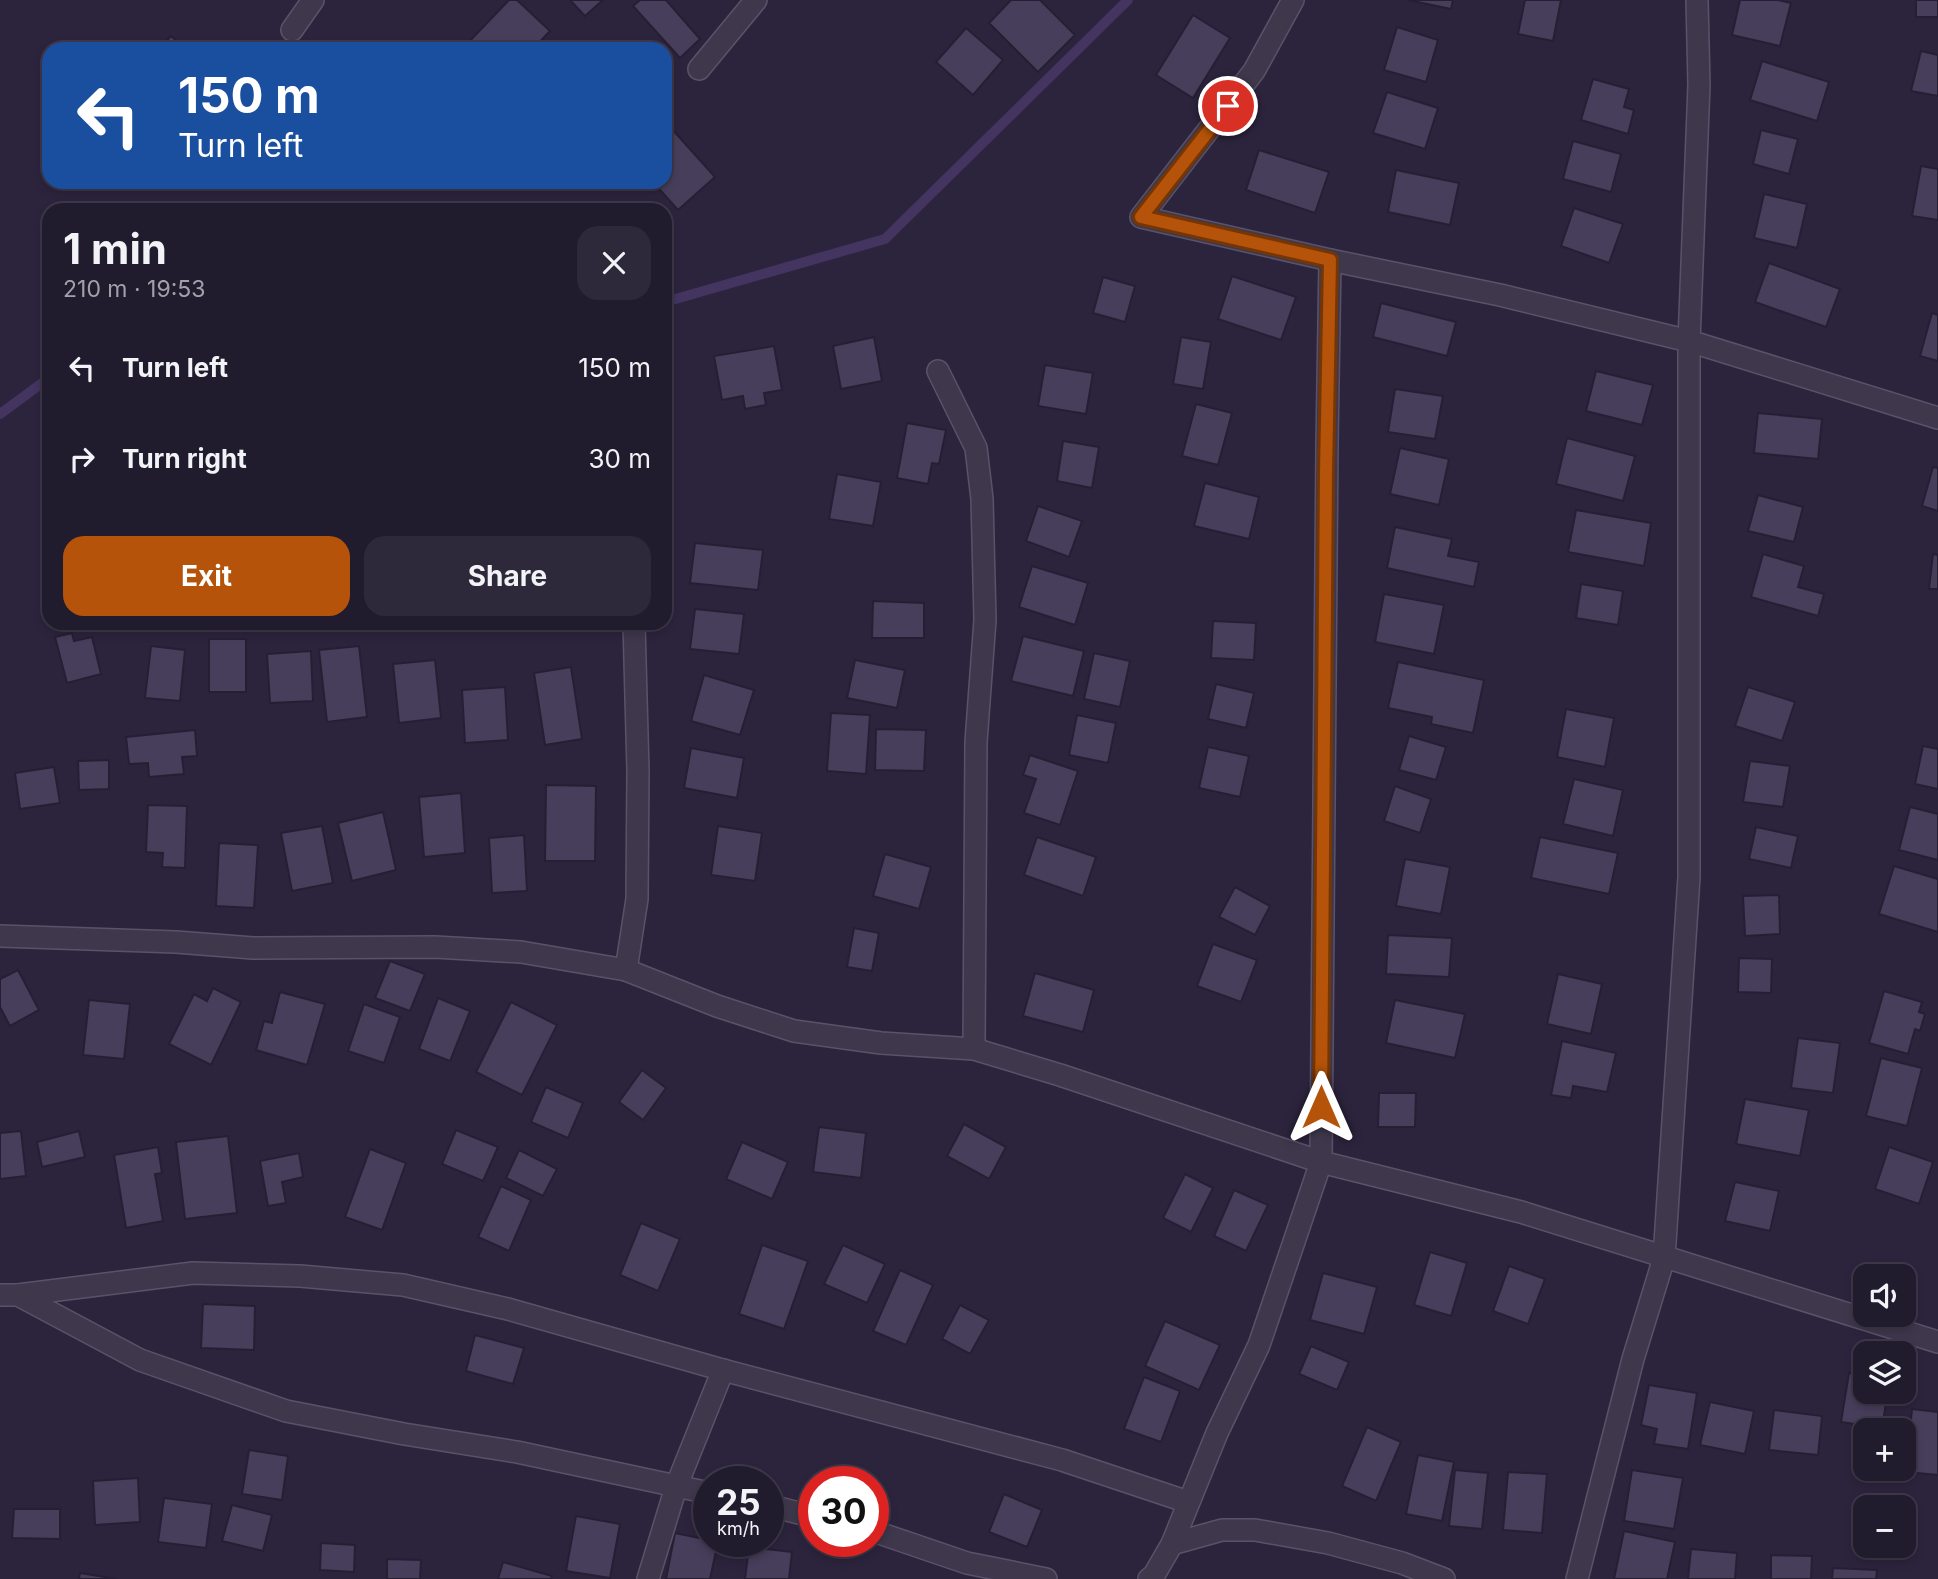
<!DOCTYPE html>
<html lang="en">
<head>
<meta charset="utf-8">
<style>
	body { margin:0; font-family:Inter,sans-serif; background:#2d283a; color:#f1f3f6; height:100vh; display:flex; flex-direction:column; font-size:26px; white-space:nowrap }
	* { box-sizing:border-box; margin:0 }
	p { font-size:23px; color:#a2a1aa }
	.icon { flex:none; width:38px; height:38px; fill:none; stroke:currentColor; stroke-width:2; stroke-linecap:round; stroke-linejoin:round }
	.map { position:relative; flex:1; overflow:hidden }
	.details { position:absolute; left:42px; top:203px; width:630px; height:427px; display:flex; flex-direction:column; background:#211b2e; border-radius:21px; box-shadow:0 4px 10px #0003,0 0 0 2px #3e394a }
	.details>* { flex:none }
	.guide { position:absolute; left:42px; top:42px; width:630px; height:147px; border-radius:21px; box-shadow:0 4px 10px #0003,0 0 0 2px #3e394a; background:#1a4fa0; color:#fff; overflow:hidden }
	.buttons { position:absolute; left:1853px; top:1264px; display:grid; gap:14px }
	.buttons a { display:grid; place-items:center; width:63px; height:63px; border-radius:14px; background:#211b2e; box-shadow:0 4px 10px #0003,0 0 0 2px #3e394a; font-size:35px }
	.speed { position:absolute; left:693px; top:1466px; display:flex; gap:14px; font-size:35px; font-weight:700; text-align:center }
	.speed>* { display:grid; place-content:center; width:91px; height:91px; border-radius:50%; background:#211b2e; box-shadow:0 4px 10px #0003,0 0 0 2px #3e394a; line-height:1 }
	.speed small { font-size:18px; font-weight:400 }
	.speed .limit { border:10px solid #d22; background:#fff; color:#111 }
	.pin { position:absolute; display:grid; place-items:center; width:60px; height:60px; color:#fff; margin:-30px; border:4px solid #fff; border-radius:50%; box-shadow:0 2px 7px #0007 }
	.me { position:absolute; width:77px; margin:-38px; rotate:0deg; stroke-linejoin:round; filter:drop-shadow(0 0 5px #0008) }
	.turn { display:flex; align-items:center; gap:24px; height:147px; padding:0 21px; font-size:32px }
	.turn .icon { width:91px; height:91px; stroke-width:2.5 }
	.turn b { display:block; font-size:49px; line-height:60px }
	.round { display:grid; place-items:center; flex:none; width:74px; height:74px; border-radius:21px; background:#2d283a }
	.overview { display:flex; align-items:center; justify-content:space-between; height:119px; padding:0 21px }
	h1 { font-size:42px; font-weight:700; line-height:52px }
	.action { display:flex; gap:14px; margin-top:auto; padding:14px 21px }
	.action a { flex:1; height:80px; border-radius:21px; background:#b45309; color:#fff; font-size:28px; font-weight:700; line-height:80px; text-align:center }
	.action a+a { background:#2d283a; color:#f1f3f6 }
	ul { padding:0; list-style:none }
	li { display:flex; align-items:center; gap:21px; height:91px; padding:0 21px }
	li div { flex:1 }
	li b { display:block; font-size:26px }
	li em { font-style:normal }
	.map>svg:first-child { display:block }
</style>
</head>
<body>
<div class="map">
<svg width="1938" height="1579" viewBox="0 0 1938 1579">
	<rect width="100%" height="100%" fill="#2c243d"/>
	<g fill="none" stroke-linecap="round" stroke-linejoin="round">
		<!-- stream -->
		<g stroke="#433460" stroke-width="10">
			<polyline points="665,302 885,239 1128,0"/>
			<polyline points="0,414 49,378"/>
		</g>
	</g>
	<!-- building -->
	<g fill="#473e5b" stroke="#261f34" stroke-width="2">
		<polygon points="509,0 517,0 550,31 533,49 462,49"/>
		<polygon points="570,0 603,0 585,16"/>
		<polygon points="640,0 666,0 700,39 680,58 633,6"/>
		<polygon points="1011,0 1040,0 1075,35 1038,72 989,23"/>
		<polygon points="1408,0 1453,0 1451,9"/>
		<polygon points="1525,0 1561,0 1553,41 1518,34"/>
		<polygon points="1740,0 1778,0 1791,3 1780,46 1732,35"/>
		<rect x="1916" y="0" width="22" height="17"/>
		<polygon points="1193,15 1230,38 1193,98 1156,75"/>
		<polygon points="1397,27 1438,40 1426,82 1384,70"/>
		<polygon points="966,28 1003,60 973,95 936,62"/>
		<polygon points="171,36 186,49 159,49"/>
		<polygon points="1921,51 1938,55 1938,96 1911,91"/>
		<polygon points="1762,61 1829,82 1817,121 1750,100"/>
		<polygon points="1593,79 1629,89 1624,107 1634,110 1628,134 1581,120"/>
		<polygon points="1387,92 1438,108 1425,149 1373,133"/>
		<polygon points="671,128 715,177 678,210 653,182 665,182 665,134"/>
		<polygon points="1761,130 1798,139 1789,174 1753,164"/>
		<polygon points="1573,141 1621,154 1611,192 1563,179"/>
		<polygon points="1259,150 1329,172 1315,213 1246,190"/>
		<polygon points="1921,166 1938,169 1938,220 1912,216"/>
		<polygon points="1396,170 1459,183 1450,225 1388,212"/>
		<polygon points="1764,194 1807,204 1797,248 1754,238"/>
		<polygon points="1574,208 1623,224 1609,263 1561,246"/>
		<polygon points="1769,263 1840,289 1826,327 1755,302"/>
		<polygon points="1232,276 1296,297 1281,340 1218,319"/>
		<polygon points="1103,277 1135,286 1125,322 1093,313"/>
		<polygon points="1381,303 1456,322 1447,356 1373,337"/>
		<polygon points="1932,313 1938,315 1938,361 1920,356"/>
		<polygon points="874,337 882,381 841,389 833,346"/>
		<polygon points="1181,337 1211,342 1203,389 1173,384"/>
		<polygon points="774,346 782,390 764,393 766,405 745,409 743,396 722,400 714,356"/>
		<polygon points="1045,365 1093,373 1086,414 1038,406"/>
		<polygon points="1596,371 1653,385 1642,425 1586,411"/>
		<polygon points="1395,389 1443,396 1435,439 1388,432"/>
		<polygon points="1196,404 1232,413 1218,465 1182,456"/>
		<polygon points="1758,413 1822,419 1818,459 1754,453"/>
		<polygon points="907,423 946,430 939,464 932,463 928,484 897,478"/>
		<polygon points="1567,438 1635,456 1623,501 1556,484"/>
		<polygon points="1063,441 1099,447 1092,488 1057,481"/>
		<polygon points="1400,448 1449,459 1439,505 1390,494"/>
		<polygon points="1933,467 1938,468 1938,511 1922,506"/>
		<polygon points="837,474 881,482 873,526 829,519"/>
		<polygon points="1205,483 1259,497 1249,539 1194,526"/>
		<polygon points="1758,495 1803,507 1794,542 1748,531"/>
		<polygon points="1038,506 1082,521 1069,557 1026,541"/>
		<polygon points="1576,510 1651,523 1644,566 1568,552"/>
		<polygon points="1395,527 1452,539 1448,556 1479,562 1474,587 1387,568"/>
		<polygon points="695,543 763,550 758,590 690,583"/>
		<polygon points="1763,554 1804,566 1798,587 1824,594 1818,616 1751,597"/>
		<polygon points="1933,554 1938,555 1938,589 1929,589"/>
		<polygon points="1032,566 1088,583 1075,625 1019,607"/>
		<polygon points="1581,584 1623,591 1618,625 1576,618"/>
		<polygon points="1384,594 1444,605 1434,654 1375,642"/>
		<polygon points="873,601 924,603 924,638 872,638"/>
		<polygon points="695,609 744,614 739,654 690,649"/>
		<polygon points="1213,621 1256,623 1254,660 1211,658"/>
		<polygon points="72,633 74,641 92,637 101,674 67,683 55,637"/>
		<polygon points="1023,636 1084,651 1073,696 1011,681"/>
		<rect x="209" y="639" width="37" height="53"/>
		<polygon points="151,646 185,650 180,701 145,698"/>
		<polygon points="359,646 367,717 327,722 319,650"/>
		<polygon points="311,651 313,701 270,703 267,654"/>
		<polygon points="1094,653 1130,661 1120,707 1084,699"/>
		<polygon points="435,660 441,718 399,723 393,664"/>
		<polygon points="855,660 905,670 897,708 847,698"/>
		<polygon points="1398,662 1484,680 1473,733 1431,724 1432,717 1388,708"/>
		<polygon points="571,667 582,739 545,745 534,673"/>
		<polygon points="704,675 754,690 740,735 691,721"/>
		<polygon points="1216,684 1254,693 1246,728 1208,719"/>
		<polygon points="505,687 508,740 465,743 462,690"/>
		<polygon points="1748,687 1795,702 1782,741 1735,726"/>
		<polygon points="1566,709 1614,718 1605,767 1557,757"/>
		<polygon points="831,713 870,715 866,774 827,771"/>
		<polygon points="1077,715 1116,723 1108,763 1069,755"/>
		<polygon points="876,729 926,730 924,771 875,770"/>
		<polygon points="195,730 197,756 182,757 184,774 149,777 148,763 129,764 126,737"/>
		<polygon points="1409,736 1446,747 1436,780 1399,770"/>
		<polygon points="1923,746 1938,749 1938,789 1915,784"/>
		<polygon points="1208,747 1249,756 1240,797 1199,788"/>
		<polygon points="691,748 744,758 737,798 684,788"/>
		<polygon points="1030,755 1078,771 1060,825 1024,813 1036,779 1023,775"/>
		<polygon points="109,760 109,789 79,790 78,761"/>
		<polygon points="1750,761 1790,766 1783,807 1743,802"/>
		<polygon points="54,767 60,803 20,809 15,773"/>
		<polygon points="1574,779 1623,790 1613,836 1563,824"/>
		<polygon points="546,785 596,786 595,861 545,861"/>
		<polygon points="1395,786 1431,799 1420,833 1384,821"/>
		<polygon points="461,793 465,853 424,857 419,797"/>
		<polygon points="148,805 187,806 185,868 162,867 163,853 146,852"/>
		<polygon points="1910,807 1938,814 1938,860 1899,850"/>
		<polygon points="383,812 396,870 352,881 338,823"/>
		<polygon points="322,826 333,883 292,891 281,833"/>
		<polygon points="718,826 762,833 755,881 711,875"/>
		<polygon points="1756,827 1798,836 1791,868 1749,859"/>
		<polygon points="524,835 527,891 492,893 489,838"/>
		<polygon points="1037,837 1096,857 1083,896 1024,875"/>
		<polygon points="1540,837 1618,853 1609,894 1531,878"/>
		<polygon points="219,843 258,845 254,908 216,906"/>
		<polygon points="885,854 931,867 919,909 873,896"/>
		<polygon points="1405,859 1450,867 1441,914 1396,906"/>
		<polygon points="1894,866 1938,879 1938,932 1879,914"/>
		<polygon points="1235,887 1270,906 1255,935 1219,917"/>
		<polygon points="1779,895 1780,934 1745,936 1743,896"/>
		<polygon points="854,928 879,933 872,971 847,967"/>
		<polygon points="1388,935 1452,938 1449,977 1386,974"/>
		<polygon points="1213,944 1257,960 1241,1002 1197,986"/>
		<polygon points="1739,958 1772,959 1771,993 1738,992"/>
		<polygon points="390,961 425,974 410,1011 375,998"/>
		<polygon points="18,970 39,1010 10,1026 0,1007 0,979"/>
		<polygon points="1035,973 1094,990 1083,1032 1023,1016"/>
		<polygon points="1558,974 1602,984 1591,1034 1547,1024"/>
		<polygon points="213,988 241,1002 211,1065 169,1044 194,994 207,1001"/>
		<polygon points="1884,991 1922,1002 1919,1012 1925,1014 1920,1031 1915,1029 1908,1054 1869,1043"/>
		<polygon points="280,992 325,1004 307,1065 256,1050 264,1021 272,1023"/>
		<polygon points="438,998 470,1011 450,1061 419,1049"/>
		<polygon points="89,1000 130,1004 124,1059 83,1055"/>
		<polygon points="1395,1000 1465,1014 1455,1058 1386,1043"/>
		<polygon points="511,1002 557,1025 522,1095 476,1072"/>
		<polygon points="364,1004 400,1017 384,1063 348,1051"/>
		<polygon points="1798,1038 1840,1043 1833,1093 1791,1088"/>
		<polygon points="1562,1041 1616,1053 1607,1092 1573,1086 1571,1098 1551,1095"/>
		<polygon points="1881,1058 1922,1068 1907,1126 1866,1116"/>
		<polygon points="642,1070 666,1088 643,1120 619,1102"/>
		<polygon points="546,1087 583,1103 568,1138 531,1122"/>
		<polygon points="1379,1093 1416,1093 1415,1127 1378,1127"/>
		<polygon points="1745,1099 1809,1110 1800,1156 1736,1144"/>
		<polygon points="964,1124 1006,1147 989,1179 947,1156"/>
		<polygon points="819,1127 866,1133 861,1178 813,1172"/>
		<polygon points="456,1130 498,1147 483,1181 442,1164"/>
		<polygon points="21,1131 26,1176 0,1179 0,1133"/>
		<polygon points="79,1131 85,1157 42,1167 37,1142"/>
		<polygon points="228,1136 237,1213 185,1219 176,1142"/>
		<polygon points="742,1142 788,1162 772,1199 726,1179"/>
		<polygon points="158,1147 162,1173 155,1174 163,1221 126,1228 114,1155"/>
		<polygon points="1889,1147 1933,1162 1919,1204 1875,1189"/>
		<polygon points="370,1149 406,1163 382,1230 345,1217"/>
		<polygon points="519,1150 557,1169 543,1196 506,1178"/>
		<polygon points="299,1153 303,1177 282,1182 286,1203 268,1206 260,1161"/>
		<polygon points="1185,1174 1213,1188 1191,1232 1163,1218"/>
		<polygon points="1735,1182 1779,1191 1770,1231 1725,1221"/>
		<polygon points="501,1186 531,1200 509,1251 478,1237"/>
		<polygon points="1234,1190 1268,1205 1246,1251 1214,1236"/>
		<polygon points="641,1223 680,1239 658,1291 620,1275"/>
		<polygon points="762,1245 808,1261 784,1329 739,1314"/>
		<polygon points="843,1245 885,1264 867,1303 824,1284"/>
		<polygon points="1430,1252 1467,1263 1451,1316 1414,1305"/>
		<polygon points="1509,1266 1545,1279 1528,1324 1493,1311"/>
		<polygon points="900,1270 933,1285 906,1345 873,1331"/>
		<polygon points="1323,1273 1377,1287 1364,1334 1310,1320"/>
		<polygon points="203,1304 255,1306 254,1350 201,1348"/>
		<polygon points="960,1305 989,1320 970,1354 942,1339"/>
		<polygon points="1165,1321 1220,1345 1199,1390 1145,1366"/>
		<polygon points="475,1335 524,1348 513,1384 466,1371"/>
		<polygon points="1311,1346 1349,1362 1337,1390 1299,1374"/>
		<polygon points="1849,1373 1866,1376 1866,1391 1888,1391 1882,1428 1841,1422"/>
		<polygon points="1144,1377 1180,1391 1161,1442 1124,1429"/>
		<polygon points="1649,1385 1697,1393 1688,1449 1654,1444 1657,1429 1641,1425"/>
		<polygon points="1710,1402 1754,1411 1745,1454 1700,1445"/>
		<polygon points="1912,1409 1938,1412 1938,1475 1906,1472"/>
		<polygon points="1774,1410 1822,1416 1818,1455 1769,1450"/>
		<polygon points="1367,1427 1401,1442 1376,1501 1342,1486"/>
		<polygon points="249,1450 288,1456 282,1500 242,1494"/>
		<polygon points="1418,1455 1454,1462 1442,1521 1406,1514"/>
		<polygon points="1455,1470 1488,1473 1482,1529 1449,1526"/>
		<polygon points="1632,1470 1683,1478 1674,1529 1624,1521"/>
		<polygon points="1508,1472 1547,1474 1542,1533 1503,1530"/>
		<polygon points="138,1478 140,1522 95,1525 93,1481"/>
		<polygon points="1004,1494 1042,1510 1027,1547 989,1532"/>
		<polygon points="164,1498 212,1504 206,1548 158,1542"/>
		<polygon points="232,1505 272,1515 263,1551 222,1541"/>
		<polygon points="14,1509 60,1509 60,1539 12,1538"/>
		<polygon points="576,1516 620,1524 610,1578 566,1571"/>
		<polygon points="1624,1531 1675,1542 1667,1579 1614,1579"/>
		<polygon points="675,1533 709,1540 709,1542 718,1542 710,1579 666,1579"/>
		<polygon points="321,1543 355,1545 354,1572 320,1570"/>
		<polygon points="749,1547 792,1552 789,1579 745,1579"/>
		<polygon points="1691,1549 1737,1553 1735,1579 1688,1579"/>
		<polygon points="1771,1555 1812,1556 1811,1579 1771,1579"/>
		<polygon points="387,1559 421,1560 420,1579 387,1579"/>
		<polygon points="503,1562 552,1576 551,1579 498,1579"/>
		<polygon points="1833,1568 1877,1570 1876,1579 1832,1579"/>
		<polygon points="80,1573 117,1579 79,1579"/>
	</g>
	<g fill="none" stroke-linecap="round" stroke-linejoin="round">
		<defs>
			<g id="street">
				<polyline points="1293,0 1254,71 1141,217 1330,260 1500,295 1689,341 1938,418"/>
				<polyline points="292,30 313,0"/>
				<polyline points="699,69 756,0"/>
				<polyline points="938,371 976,448 982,499 985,620 976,742 974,1049"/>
				<polyline points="0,936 176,942 253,948 435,947 521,952 626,970 717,1006 794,1031 881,1043 974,1049 1060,1075 1321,1162 1521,1212 1938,1342"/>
				<polyline points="626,970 637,899 638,771 634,623"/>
				<polyline points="0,1295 18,1295 193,1273 300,1276 403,1285 508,1309 723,1370 1062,1460 1188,1502"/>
				<polyline points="18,1295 140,1360 286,1411 404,1434 517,1452 709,1493"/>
				<polyline points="768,1505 814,1517"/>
				<polyline points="873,1531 967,1563 1046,1579"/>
				<polyline points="1172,1544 1222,1530 1255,1530 1328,1543 1402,1563 1444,1579"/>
				<polyline points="648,1579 676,1487 723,1370"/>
				<polyline points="1149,1579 1154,1575 1172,1544 1217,1433 1259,1345 1321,1162 1327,444 1330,260"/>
				<polyline points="1577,1579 1633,1359 1664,1258 1689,877 1689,341 1699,85 1697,0"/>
			</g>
		</defs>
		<!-- street casing -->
		<use href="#street" stroke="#5a5368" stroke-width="24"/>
		<!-- street -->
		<use href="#street" stroke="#3f384d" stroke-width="21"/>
	</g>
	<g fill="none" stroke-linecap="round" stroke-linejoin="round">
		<defs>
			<polyline id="route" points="1228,106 1141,217 1330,260 1326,472 1321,1107"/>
		</defs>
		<!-- route casing -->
		<use href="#route" stroke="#753606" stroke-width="18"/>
		<!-- route -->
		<use href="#route" stroke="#b45309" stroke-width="12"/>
	</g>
</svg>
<div class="buttons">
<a><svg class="icon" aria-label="sound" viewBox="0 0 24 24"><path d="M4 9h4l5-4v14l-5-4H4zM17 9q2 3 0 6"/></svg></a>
<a><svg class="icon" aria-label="layers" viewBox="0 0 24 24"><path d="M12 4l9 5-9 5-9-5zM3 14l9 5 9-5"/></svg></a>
<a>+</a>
<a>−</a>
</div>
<div class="speed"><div>25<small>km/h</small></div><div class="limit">30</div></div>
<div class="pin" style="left:1228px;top:106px;background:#d93025"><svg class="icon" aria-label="arrive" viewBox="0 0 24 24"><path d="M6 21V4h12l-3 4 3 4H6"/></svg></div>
<svg class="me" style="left:1321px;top:1107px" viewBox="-20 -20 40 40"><path d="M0-17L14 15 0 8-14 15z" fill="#b45309" stroke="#fff" stroke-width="4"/></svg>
<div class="guide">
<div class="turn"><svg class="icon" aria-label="left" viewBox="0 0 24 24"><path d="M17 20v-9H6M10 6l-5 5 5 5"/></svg><div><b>150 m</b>Turn left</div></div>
</div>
<section class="details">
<div class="overview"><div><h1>1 min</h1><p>210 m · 19:53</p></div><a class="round"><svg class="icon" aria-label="close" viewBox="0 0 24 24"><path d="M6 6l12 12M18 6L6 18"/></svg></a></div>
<ul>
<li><svg class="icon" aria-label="left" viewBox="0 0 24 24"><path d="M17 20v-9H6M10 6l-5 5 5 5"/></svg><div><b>Turn left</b></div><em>150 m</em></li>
<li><svg class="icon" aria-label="right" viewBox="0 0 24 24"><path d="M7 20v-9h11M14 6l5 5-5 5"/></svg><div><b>Turn right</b></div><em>30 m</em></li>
</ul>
<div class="action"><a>Exit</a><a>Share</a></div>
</section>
</div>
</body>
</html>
